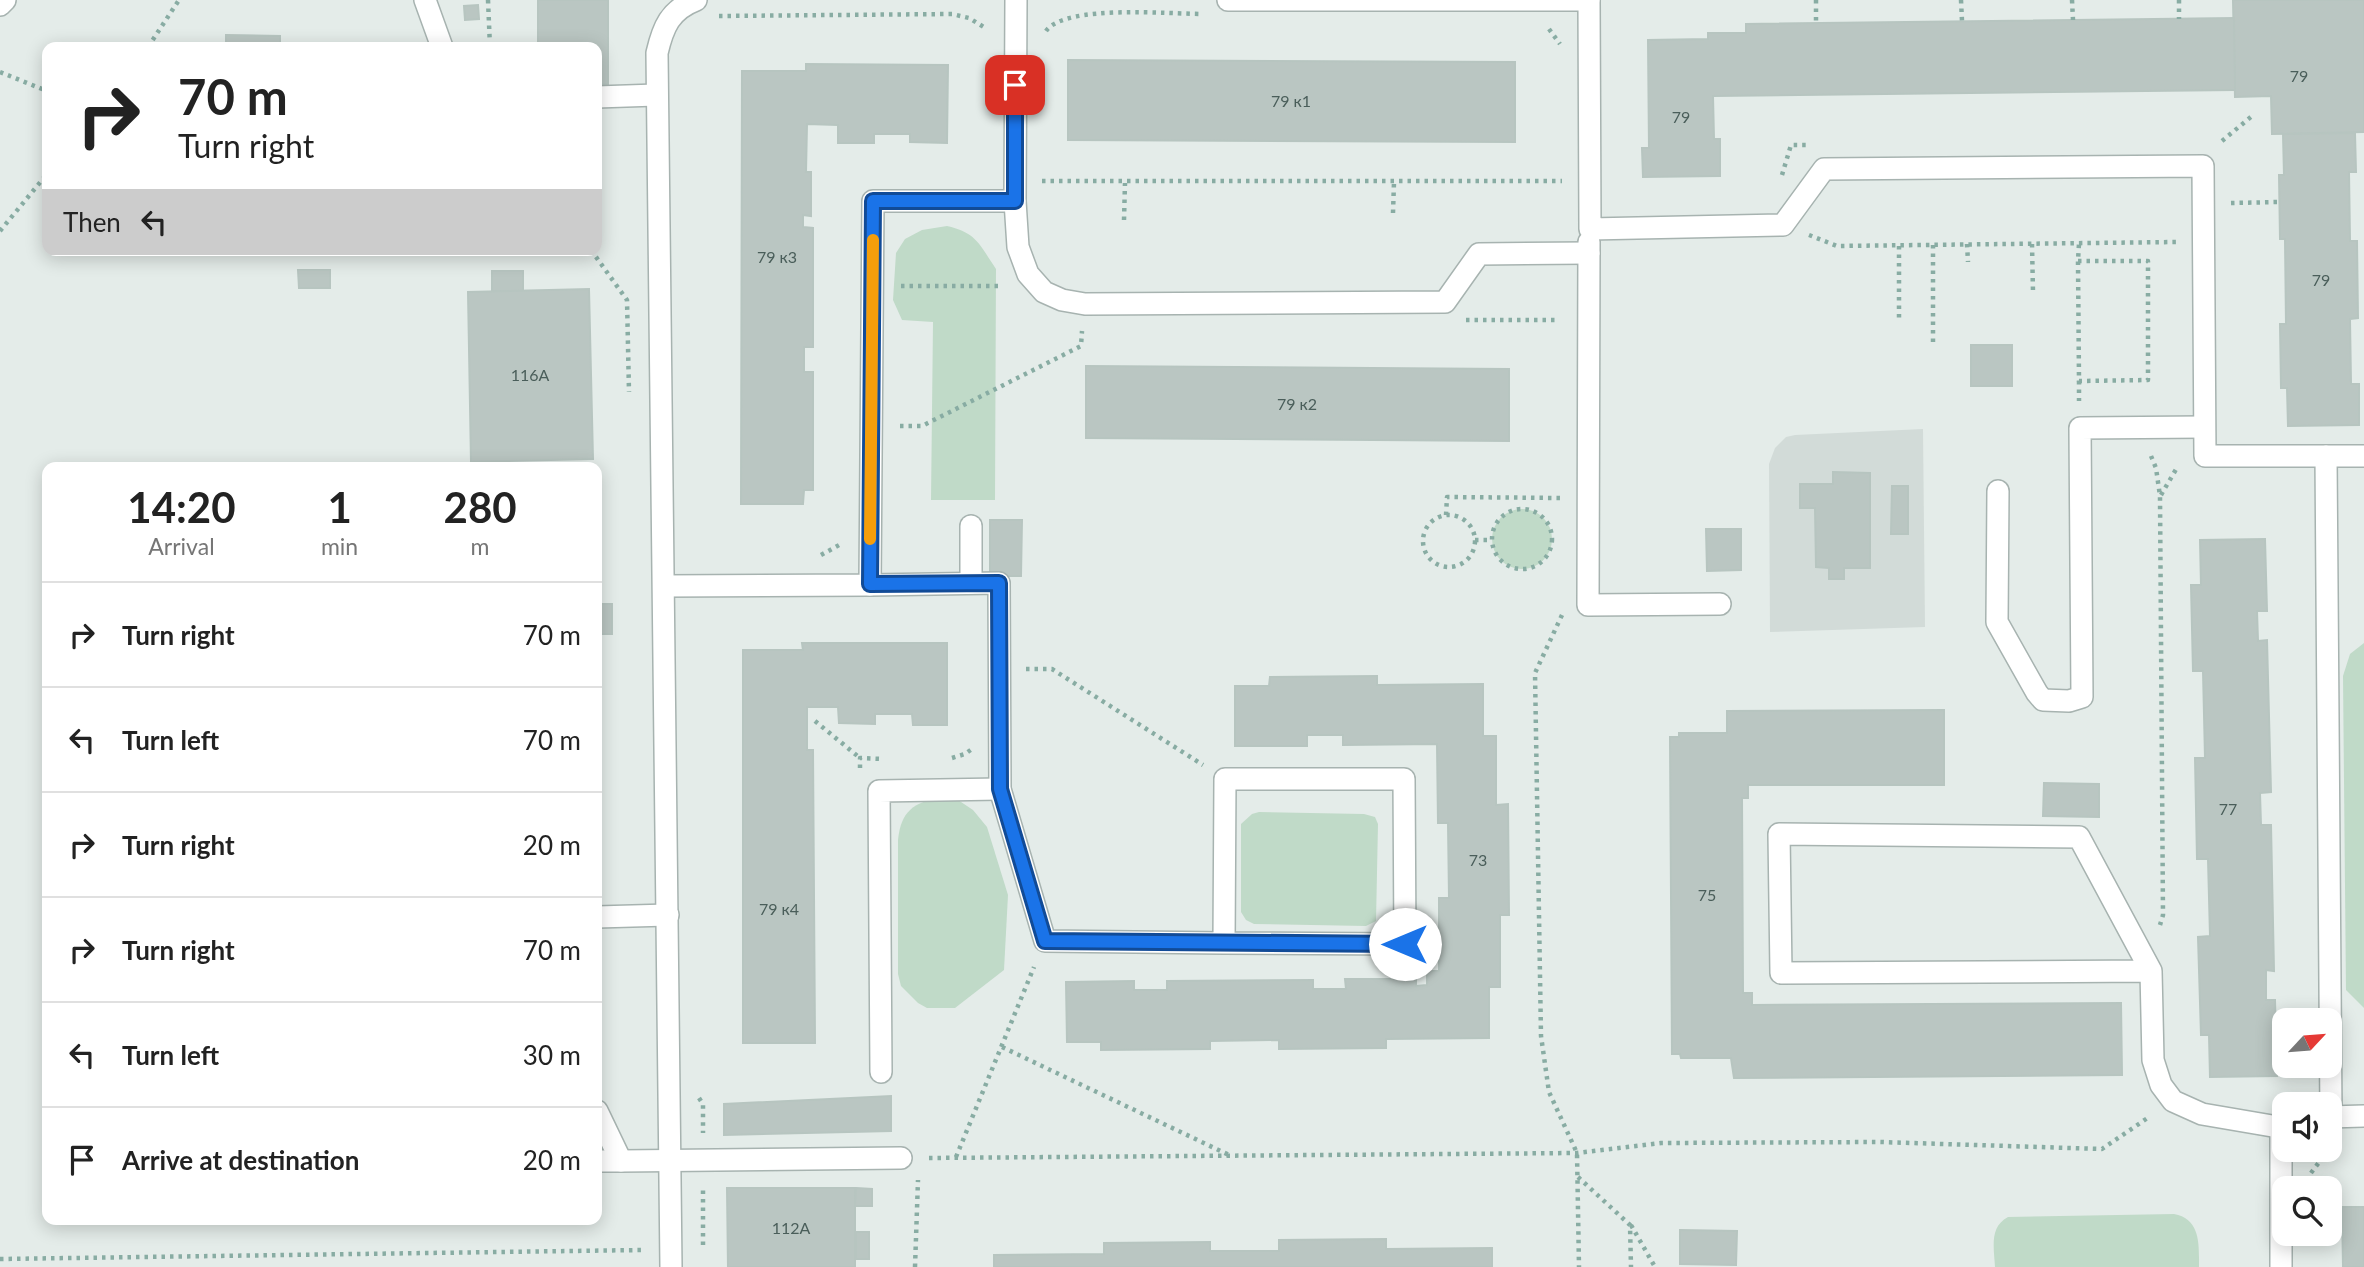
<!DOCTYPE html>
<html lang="en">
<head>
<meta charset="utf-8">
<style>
	body { margin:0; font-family:Lato,sans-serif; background:#f6f6f6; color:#222; height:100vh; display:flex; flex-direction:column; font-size:26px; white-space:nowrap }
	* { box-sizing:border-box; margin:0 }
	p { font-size:23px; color:#767676 }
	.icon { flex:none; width:38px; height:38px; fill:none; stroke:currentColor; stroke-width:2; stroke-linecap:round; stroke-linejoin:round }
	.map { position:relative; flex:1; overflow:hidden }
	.sheet { position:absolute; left:42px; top:462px; width:560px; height:763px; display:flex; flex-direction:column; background:#fff; border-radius:14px; box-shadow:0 4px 18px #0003 }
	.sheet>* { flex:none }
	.hud { position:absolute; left:42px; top:42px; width:560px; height:214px; border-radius:14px; box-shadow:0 4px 18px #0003; background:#fff; color:#222; overflow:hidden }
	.needle { width:46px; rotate:64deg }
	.tools { position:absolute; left:2272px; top:1008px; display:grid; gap:14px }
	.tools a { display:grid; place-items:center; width:70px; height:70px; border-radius:14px; background:#fff; box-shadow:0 4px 18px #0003; font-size:35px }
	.pin { position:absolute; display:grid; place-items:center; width:60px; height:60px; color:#fff; margin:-30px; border-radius:14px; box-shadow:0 4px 10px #0006 }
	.me { position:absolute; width:77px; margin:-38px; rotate:270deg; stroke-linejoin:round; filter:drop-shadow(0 0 5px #0008) }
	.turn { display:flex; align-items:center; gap:24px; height:147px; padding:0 21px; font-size:32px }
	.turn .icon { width:91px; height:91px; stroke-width:2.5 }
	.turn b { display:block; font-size:49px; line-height:60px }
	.then { display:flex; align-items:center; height:66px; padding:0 21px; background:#0003; gap:14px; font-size:26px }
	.eta { display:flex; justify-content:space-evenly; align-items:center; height:119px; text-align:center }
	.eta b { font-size:42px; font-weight:700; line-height:49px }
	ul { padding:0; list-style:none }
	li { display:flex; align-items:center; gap:21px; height:105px; padding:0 21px; border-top:2px solid #e0e0e0 }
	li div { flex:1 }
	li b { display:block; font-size:26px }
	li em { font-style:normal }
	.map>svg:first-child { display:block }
</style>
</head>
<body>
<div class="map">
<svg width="2364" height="1267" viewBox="0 0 2364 1267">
	<rect width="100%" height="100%" fill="#e4ece9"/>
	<!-- built -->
	<polygon fill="#d2dbd8" points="1923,429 1925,627 1770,632 1769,464 1775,448 1786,437 1795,435"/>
	<!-- green -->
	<g fill="#c0dac8">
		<path d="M947,226c30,7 32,18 49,43l-1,231h-64l2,-178 -31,-2 -9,-20 3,-47 9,-14 17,-9z"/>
		<circle cx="1522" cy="539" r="30"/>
		<polygon points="2364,643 2364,1008 2346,990 2343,676 2350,654"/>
		<path d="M941,797l17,3 15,10 14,17 21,68 -4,75 -49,38h-28l-9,-5 -17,-17 -3,-12v-134c3,-29 15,-37 43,-43z"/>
		<polygon points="1259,812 1364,814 1375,817 1378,824 1376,921 1366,926 1254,924 1246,920 1241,912 1241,824 1252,814"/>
		<path d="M2174,1214c27,5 25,31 25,53h-204c-1,-19 -6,-40 13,-50z"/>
	</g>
	<!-- building -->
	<g fill="#bac6c2" stroke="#b7c5c0" stroke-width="2">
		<polygon points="538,0 608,0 608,84 597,84 597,47 538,47"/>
		<polygon points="2233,0 2364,0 2364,132 2272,134 2271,96 2235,97"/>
		<polygon points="478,5 479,19 465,20 464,6"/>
		<polygon points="2234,18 2235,90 1713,96 1714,139 1720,139 1720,176 1643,177 1642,148 1649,148 1648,40 1708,39 1708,33 1746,33 1746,24"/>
		<polygon points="226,35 280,36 280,47 226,47"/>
		<polygon points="1068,60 1515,62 1515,142 1068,140"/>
		<polygon points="806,64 948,65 947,143 910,142 910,134 874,134 874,143 838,143 838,125 807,124 806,172 811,172 811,216 803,215 803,227 813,228 813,347 804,347 804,372 813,372 813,490 804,490 803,504 741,504 742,71 806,71"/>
		<polygon points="2355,133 2356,172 2349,172 2350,241 2357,241 2358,318 2350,319 2351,384 2359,384 2359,425 2288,426 2287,388 2281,388 2280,324 2286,324 2285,239 2280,239 2279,175 2284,175 2283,134"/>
		<polygon points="298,270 330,270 330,288 299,288"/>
		<rect x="492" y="271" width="31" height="20"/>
		<polygon points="589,289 593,459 471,462 468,292"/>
		<rect x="1971" y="345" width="41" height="41"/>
		<polygon points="1086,366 1509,369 1509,441 1086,438"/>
		<polygon points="1833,472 1870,473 1870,568 1844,568 1844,579 1829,579 1829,568 1816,567 1815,508 1800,508 1800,484 1833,484"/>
		<polygon points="1892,486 1908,486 1908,534 1891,534"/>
		<polygon points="990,520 1022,520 1021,576 990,576"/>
		<polygon points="1706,529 1741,529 1741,570 1707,571"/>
		<polygon points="2265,539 2267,611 2257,611 2258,641 2267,640 2271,792 2260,793 2261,825 2271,825 2274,971 2266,970 2266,1000 2275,1000 2277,1076 2210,1077 2209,1035 2201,1035 2198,937 2210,936 2208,859 2197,859 2195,758 2205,758 2203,671 2193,671 2191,585 2201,585 2200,540"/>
		<rect x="597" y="604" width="15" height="30"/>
		<polygon points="802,643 947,643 947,725 913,725 912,714 875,714 875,724 839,723 838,707 807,707 807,750 813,750 815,1043 743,1043 743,650 803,650"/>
		<polygon points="1377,676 1377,685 1483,684 1483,736 1496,736 1496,805 1508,804 1509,915 1500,915 1500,987 1489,987 1489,1038 1386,1039 1386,1048 1279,1049 1279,1040 1210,1041 1210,1049 1101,1050 1101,1042 1067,1042 1066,982 1134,981 1134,990 1167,990 1167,981 1313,980 1313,989 1346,989 1345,979 1416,979 1416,986 1427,985 1427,971 1439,971 1439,898 1449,898 1448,823 1438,823 1437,744 1343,745 1343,735 1307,735 1307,746 1235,746 1235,686 1269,686 1270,677"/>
		<polygon points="1944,710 1944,785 1748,785 1748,798 1742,798 1743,993 1752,993 1752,1005 2121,1003 2122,1075 1734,1078 1731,1058 1681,1058 1680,1054 1672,1054 1670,737 1679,737 1679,733 1727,733 1727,711"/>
		<polygon points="2044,783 2099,784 2099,817 2043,816"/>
		<polygon points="891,1096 891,1131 724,1135 724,1104"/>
		<polygon points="727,1188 855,1188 855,1267 728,1267"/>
		<polygon points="856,1188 872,1189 872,1206 855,1206"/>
		<polygon points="2342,1207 2364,1207 2364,1267 2343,1267"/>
		<polygon points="1680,1230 1737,1231 1736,1265 1680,1264"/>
		<rect x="856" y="1232" width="13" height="27"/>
		<polygon points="1386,1239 1386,1249 1492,1248 1492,1267 994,1267 994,1255 1104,1254 1104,1243 1210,1242 1210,1251 1279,1251 1279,1240"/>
	</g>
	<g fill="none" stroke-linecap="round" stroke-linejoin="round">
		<defs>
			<g id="service">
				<polyline points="425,0 442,47"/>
				<polyline points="1016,0 1015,201 1018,247 1028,274 1044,292 1062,300 1085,304 1445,302 1479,254 1589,253"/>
				<polyline points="1228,0 1589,0"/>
				<polyline points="1589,1 1590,229 1783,225 1824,169 2203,166 2205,456 2364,456"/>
				<polyline points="0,5 5,0"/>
				<polyline points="597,97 656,95"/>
				<polyline points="1589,242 1588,605 1720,604"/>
				<polyline points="2326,456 2331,1116"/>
				<polyline points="1998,491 1997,622 2037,693 2043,700 2069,701 2082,697 2080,428 2204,427"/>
				<polyline points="971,526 971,583"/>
				<polyline points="870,585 999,583 1000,789 1045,941 1224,943 1225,779 1404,779 1405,944 1224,943"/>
				<polyline points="664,586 870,585 873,201 1015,201"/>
				<polyline points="597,917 668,915"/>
				<polyline points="2151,971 2079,837 1779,834 1781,973 2151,971 2153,1060 2161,1085 2173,1101 2202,1114 2284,1128"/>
				<polyline points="881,1072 879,791 1000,789"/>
				<polyline points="597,1111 621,1161 901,1158"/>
				<polyline points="2329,1117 2364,1116"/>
				<polyline points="2281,1128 2281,1267"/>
				<polyline points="597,1161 621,1161"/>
				<path d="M671,1267l-14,-1214c6,-26 13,-43 39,-53"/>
			</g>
		</defs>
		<!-- service casing -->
		<use href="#service" stroke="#a7b3b0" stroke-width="24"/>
		<!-- path -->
		<g stroke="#88aca3" stroke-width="4.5" stroke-dasharray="3.5 5" stroke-linecap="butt">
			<polyline points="488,0 490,47"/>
			<polyline points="1816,0 1816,23"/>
			<polyline points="1961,0 1962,21"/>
			<polyline points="2072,0 2073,20"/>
			<polyline points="2179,0 2179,19"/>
			<polyline points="719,16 952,14 969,18 987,29"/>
			<polyline points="1549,29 1560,44"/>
			<path d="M1046,31c19,-27 124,-17 157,-17"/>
			<polyline points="148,47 179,0"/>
			<polyline points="0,72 47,91"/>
			<polyline points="2222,141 2252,116"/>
			<polyline points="1782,175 1791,145 1807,145"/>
			<polyline points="1042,181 1562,181"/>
			<polyline points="2231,203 2279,202"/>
			<polyline points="1393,213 1394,182"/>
			<polyline points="1124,220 1125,183"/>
			<polyline points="0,231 47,174"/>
			<polyline points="1809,235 1837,246 2176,242"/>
			<polyline points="1967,244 1968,262"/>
			<polyline points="2032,244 2033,292"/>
			<polyline points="1933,245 1933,347"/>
			<polyline points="1899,246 1899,320"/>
			<polyline points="591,250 627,300 629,392"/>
			<polyline points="2078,261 2148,261 2148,380 2079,381 2078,261 2079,243"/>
			<polyline points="901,286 1001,286"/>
			<polyline points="1466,320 1559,320"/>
			<polyline points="2079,381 2079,401"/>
			<polyline points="900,426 922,426 1081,346 1082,331"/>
			<polyline points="2151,456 2156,468 2160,496 2163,915 2160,925"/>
			<polyline points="2161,495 2178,466"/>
			<circle cx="1522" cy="539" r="30"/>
			<circle cx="1449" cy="541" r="26"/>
			<polyline points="1446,515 1447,497 1560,498"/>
			<polyline points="1475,540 1492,540"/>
			<polyline points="821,555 841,544"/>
			<polyline points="1562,615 1535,673 1541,1036 1549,1092 1577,1153 1579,1267"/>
			<polyline points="1026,669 1052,669 1203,765"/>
			<polyline points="815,721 860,758"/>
			<polyline points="952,758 965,754 972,749"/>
			<polyline points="860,768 860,758 883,759"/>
			<polyline points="1002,1047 1229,1155"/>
			<polyline points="699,1098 703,1104 703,1133"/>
			<polyline points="956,1157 1034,967"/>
			<polyline points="929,1158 1577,1153 1661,1143 1880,1142 2102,1149 2149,1117"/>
			<polyline points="2311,1173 2320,1161 2337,1147"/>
			<polyline points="1578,1177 1630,1225 1631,1267"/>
			<polyline points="1631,1225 1655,1267"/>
			<polyline points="703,1245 703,1187"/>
			<polyline points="0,1259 642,1250"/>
			<polyline points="915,1267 918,1180"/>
		</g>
		<!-- service -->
		<use href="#service" stroke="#fff" stroke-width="21"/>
	</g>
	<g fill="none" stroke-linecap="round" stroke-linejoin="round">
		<defs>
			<polyline id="route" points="1015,85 1015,201 873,201 870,584 999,583 1000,789 1045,941 1405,944"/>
		</defs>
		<!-- route casing -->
		<use href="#route" stroke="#114b97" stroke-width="18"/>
		<!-- route -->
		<use href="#route" stroke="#1a73e8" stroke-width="12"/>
		<!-- slow -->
		<polyline stroke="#f59e0b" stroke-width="12" points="870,539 873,240"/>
	</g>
	<g text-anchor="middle" stroke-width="5" stroke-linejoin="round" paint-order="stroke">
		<!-- number labels -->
		<g font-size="16" fill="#4a5e5a">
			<text x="2299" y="82">79</text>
			<text x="1291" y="107">79 к1</text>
			<text x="1681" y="123">79</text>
			<text x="777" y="263">79 к3</text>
			<text x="2321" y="286">79</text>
			<text x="530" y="381">116А</text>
			<text x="1297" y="410">79 к2</text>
			<text x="2228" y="815">77</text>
			<text x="1478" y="866">73</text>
			<text x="1707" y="901">75</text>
			<text x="779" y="915">79 к4</text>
			<text x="791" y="1234">112А</text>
		</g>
	</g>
</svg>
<div class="tools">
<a><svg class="needle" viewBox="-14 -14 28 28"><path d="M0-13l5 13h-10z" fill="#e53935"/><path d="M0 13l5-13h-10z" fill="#767676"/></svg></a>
<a><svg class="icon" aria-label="sound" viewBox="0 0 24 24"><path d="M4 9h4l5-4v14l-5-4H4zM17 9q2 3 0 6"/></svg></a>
<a><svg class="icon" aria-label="search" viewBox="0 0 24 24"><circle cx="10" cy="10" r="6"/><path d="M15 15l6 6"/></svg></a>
</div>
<div class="pin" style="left:1015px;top:85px;background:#d93025"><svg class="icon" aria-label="arrive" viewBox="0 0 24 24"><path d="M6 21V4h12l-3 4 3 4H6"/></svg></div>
<svg class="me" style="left:1405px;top:944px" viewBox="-20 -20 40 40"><circle r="19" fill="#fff"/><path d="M0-13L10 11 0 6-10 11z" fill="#1a73e8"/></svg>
<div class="hud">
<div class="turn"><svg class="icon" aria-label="right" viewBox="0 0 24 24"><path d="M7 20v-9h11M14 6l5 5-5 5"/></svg><div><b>70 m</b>Turn right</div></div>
<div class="then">Then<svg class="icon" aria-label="left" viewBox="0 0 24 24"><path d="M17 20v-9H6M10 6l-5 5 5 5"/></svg></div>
</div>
<section class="sheet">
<div class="eta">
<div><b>14:20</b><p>Arrival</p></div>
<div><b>1</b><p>min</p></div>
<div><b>280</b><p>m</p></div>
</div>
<ul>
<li><svg class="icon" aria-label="right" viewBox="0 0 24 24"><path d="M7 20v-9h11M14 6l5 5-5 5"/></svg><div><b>Turn right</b></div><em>70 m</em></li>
<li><svg class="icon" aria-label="left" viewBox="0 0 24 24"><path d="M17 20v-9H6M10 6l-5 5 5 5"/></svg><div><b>Turn left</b></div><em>70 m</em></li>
<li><svg class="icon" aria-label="right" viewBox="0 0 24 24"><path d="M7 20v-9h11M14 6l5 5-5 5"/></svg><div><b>Turn right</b></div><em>20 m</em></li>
<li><svg class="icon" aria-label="right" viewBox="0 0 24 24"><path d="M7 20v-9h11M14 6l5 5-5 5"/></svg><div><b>Turn right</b></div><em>70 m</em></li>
<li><svg class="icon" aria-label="left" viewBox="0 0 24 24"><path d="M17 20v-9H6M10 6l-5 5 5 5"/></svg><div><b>Turn left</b></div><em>30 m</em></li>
<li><svg class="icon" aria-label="arrive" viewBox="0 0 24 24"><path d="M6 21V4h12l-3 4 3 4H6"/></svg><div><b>Arrive at destination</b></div><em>20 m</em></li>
</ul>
</section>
</div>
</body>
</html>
